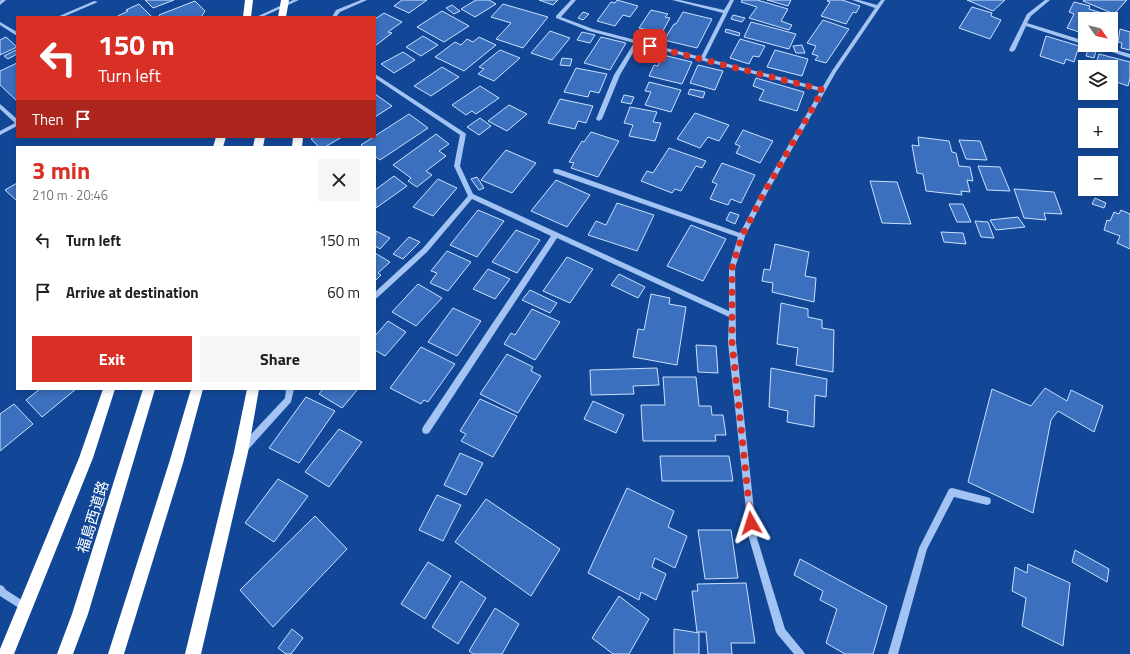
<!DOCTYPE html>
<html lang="en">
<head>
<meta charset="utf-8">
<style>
	body { margin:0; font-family:"Titillium Web","Noto Sans JP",sans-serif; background:#f6f6f6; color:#202124; height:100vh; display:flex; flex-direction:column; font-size:15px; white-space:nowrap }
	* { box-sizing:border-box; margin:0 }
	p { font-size:13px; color:#757577 }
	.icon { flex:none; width:22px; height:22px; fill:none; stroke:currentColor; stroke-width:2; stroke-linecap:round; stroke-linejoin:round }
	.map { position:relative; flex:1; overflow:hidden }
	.panel { position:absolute; left:16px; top:146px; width:360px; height:244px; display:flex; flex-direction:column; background:#fff; border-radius:0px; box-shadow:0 2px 6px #0003 }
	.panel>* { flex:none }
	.hud { position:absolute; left:16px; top:16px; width:360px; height:122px; border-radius:0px; box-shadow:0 2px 6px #0003; background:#d93025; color:#fff; overflow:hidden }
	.needle { width:26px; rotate:124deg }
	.buttons { position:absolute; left:1078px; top:12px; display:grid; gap:8px }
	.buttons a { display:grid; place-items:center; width:40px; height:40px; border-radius:0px; background:#fff; box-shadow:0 2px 6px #0003; font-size:20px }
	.pin { position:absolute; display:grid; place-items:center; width:34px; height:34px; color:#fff; margin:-17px; border-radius:8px; box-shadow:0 2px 6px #0006 }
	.me { position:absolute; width:44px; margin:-22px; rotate:354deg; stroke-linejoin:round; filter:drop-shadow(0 0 3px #0008) }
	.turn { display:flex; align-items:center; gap:14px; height:84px; padding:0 16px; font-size:18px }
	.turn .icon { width:52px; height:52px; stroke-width:2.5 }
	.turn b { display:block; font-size:28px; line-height:34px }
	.then { display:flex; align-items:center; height:38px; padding:0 16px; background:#0003; gap:8px; font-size:15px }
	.round { display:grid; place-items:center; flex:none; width:42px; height:42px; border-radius:0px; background:#f6f6f6 }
	.overview { display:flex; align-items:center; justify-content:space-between; height:68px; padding:0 16px }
	h1 { font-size:24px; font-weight:700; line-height:30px; color:#d93025 }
	.button { display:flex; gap:8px; margin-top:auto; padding:8px 16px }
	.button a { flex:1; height:46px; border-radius:0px; background:#d93025; color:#fff; font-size:16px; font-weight:700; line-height:46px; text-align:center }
	.button a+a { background:#f6f6f6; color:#202124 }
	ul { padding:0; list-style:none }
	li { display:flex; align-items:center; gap:12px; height:52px; padding:0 16px }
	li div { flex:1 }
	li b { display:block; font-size:15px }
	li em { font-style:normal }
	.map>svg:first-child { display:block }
</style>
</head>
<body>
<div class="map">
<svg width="1130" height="654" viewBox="0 0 1130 654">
	<rect width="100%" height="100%" fill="#124797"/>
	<!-- building -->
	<g fill="#3b70bf" stroke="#cbe0fd">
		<polygon points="145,0 174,0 153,8"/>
		<polygon points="402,0 427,0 409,13 394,6"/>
		<polygon points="476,0 489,0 496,4 475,17 461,9"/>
		<polygon points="539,0 558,0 553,5"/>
		<polygon points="617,0 638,6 630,17 623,15 615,26 597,21 611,2 615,3"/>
		<polygon points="742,0 757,0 788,9 781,21 792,25 789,30 749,18 757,7 741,2"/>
		<polygon points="767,0 791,0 788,6"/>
		<polygon points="828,0 842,0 860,6 856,13 853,12 846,24 821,16 830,2 827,1"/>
		<polygon points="967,0 1005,0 993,11"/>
		<polygon points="1084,0 1127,0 1114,14 1083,1"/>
		<polygon points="195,1 205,11 201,17 160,17 159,15"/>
		<polygon points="1074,2 1090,6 1089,9 1102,13 1102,15 1107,16 1106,19 1085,19 1085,34 1067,28 1074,14 1069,12"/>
		<polygon points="139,4 152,17 116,17 128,11 126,10"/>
		<polygon points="503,4 548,17 523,48 496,39 511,23 491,17"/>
		<polygon points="452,5 460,11 454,14 446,8"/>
		<polygon points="972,7 992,13 991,16 1001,20 990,39 959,28"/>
		<polygon points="651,10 668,14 665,17 670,18 659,38 650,36 652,31 639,28"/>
		<polygon points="442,11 469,26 444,42 417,27"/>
		<polygon points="583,12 589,14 583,20 578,18"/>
		<polygon points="683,12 712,19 697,48 664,40 674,24 676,24"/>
		<polygon points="384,13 402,22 388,32 392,33 375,46 375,19"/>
		<polygon points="733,15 745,18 742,22 731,19"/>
		<polygon points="823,20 849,29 826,63 815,60 818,56 812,54 816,46 807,43"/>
		<polygon points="751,22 796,34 789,49 744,37"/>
		<polygon points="726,29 740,33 739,36 725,32"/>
		<polygon points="1120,29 1130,32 1130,50 1121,48 1122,43 1118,42"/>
		<polygon points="550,31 570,38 552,60 531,53"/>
		<polygon points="582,32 595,35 590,43 577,40"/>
		<polygon points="423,36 438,45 421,56 406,47"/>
		<polygon points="1046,36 1079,46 1074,62 1066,59 1064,64 1040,56"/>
		<polygon points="6,37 17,47 0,55 0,40"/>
		<polygon points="479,37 496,45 464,71 435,57 455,42 461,45 467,39 473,42"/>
		<polygon points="601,37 626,43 610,70 584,63"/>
		<polygon points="740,39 765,46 759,57 753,56 749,64 730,58"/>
		<polygon points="802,45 805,53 796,53 793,46"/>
		<polygon points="1088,49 1096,51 1094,58 1086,56"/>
		<polygon points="16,50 17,54 8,59 4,56"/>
		<polygon points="500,50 520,58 494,81 478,74 484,69 479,67"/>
		<polygon points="775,50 808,59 802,76 767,67"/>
		<polygon points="403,52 415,60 394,73 381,64"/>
		<polygon points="1099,54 1130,62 1130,78 1128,86 1111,80 1111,67 1095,67"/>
		<polygon points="663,55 692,62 682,84 649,76 654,65 658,66"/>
		<polygon points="562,58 572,59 570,66 560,65"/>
		<polygon points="17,63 17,101 0,85 0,71"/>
		<polygon points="698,65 723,71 715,90 690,83"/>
		<polygon points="442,67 459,77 431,96 414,86"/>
		<polygon points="576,68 607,74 599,93 590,91 588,97 564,92"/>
		<polygon points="756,78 804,92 797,111 759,100 764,90 753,86"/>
		<polygon points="649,82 681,90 671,112 645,105 651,92 645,91"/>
		<polygon points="480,86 499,98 476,114 472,111 466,115 452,105"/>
		<polygon points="690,89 705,92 703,98 688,94"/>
		<polygon points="375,94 392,106 375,117"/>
		<polygon points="624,95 634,97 631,104 621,102"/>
		<polygon points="560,99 593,106 586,123 578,121 575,129 548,123"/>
		<polygon points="509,105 527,114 507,131 488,121"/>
		<polygon points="630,107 657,112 653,122 661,123 655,141 629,136 633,125 624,123"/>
		<polygon points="695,113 729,125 719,141 708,137 700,148 677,139"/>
		<polygon points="409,114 428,128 380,160 375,156 375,147 363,147 361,145"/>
		<polygon points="480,118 491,126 479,135 467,127"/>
		<polygon points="743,130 773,141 760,163 736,153 740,146 735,144"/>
		<polygon points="591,132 619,141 598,177 571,168 574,163 569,162 582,141 584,142"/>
		<polygon points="436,134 449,144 439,151 446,156 426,171 432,175 417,187 408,181 411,178 393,165"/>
		<polygon points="315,137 342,137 325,147 319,147 311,139"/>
		<polygon points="918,137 949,141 952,152 956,153 959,166 970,167 973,181 967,180 970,192 961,191 962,195 926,191 923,174 917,173 912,145 919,146"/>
		<polygon points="959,140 980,141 987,160 966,159"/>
		<polygon points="669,148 706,161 702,168 696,166 681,191 675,189 672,193 641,181 647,171 653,173"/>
		<polygon points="506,150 536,163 512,193 481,180"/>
		<polygon points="722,163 755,175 741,203 731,199 728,205 710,199 717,184 712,182"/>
		<polygon points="978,166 1000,167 1010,191 987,190"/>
		<polygon points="394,176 407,186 376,208 375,190"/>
		<polygon points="477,177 484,188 479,190 471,179"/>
		<polygon points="438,179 457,188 433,216 413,207"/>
		<polygon points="556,180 590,195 567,227 531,211"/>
		<polygon points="870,181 897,182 911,224 882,223"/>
		<polygon points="17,183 17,201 5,190"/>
		<polygon points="1014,189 1054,192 1062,214 1044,213 1046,220 1024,218"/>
		<polygon points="1095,198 1106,203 1104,208 1092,204"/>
		<polygon points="617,203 654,215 637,251 588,235 596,221 606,225"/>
		<polygon points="949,204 963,204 971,222 957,222"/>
		<polygon points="478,210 504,221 477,257 450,245"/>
		<polygon points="1121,210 1130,214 1130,249 1117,243 1120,236 1104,230 1107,220 1110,221 1114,212 1119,214"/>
		<polygon points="730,212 739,215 735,224 726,220"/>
		<polygon points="1018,217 1025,227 996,230 990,220"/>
		<polygon points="975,221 988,222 994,238 981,237"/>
		<polygon points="691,225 726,239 703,281 667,266"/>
		<polygon points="516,230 540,240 517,273 492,262"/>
		<polygon points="376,231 390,238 380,249 375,246"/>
		<polygon points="941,232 963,233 966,244 944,242"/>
		<polygon points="409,237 420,242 403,259 393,254"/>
		<polygon points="775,244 809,252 805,276 816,278 814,302 772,292 773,283 762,281 764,269 770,270"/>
		<polygon points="447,251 471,262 448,291 430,283 437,273 431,271"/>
		<polygon points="375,253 390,262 378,273 381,275 375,281"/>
		<polygon points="567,257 593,269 570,303 543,291"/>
		<polygon points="488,269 510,279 495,299 473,289"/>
		<polygon points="619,274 645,287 638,298 611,285"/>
		<polygon points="418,284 442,298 416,326 392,312"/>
		<polygon points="530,290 557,303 550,313 522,300"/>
		<polygon points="651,294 670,298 669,304 686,307 677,365 633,357 638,329 644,330"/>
		<polygon points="781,303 808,309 808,317 822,320 822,328 834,330 833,372 796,365 798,348 777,344"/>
		<polygon points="453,308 481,321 457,356 428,342"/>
		<polygon points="532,309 560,322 535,360 504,344 511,333 515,335"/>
		<polygon points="388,321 406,332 385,356 375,350 375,336"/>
		<polygon points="696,345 716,346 718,373 698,372"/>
		<polygon points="421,347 455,364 428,402 424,400 421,404 390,388"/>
		<polygon points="507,354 533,367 531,371 541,376 518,413 480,394"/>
		<polygon points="657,368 659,385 633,386 634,394 591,395 590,370"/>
		<polygon points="771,368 827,379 826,397 815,395 814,427 787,422 788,411 769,407"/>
		<polygon points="663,377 696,377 699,406 711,406 712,415 723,415 726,435 715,435 716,441 643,441 641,405 665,405"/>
		<polygon points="1045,388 1067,401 1071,390 1103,406 1094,432 1058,411 1051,420 1033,513 968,482 992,389 1031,406"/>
		<polygon points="40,389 76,389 42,417 26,400"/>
		<polygon points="323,389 358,389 342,408 319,394"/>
		<polygon points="306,397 335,411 299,463 269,448"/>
		<polygon points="480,399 517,416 493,457 461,441 466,434 460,431"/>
		<polygon points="593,401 624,415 616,433 584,419"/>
		<polygon points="14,404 33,424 0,451 0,414"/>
		<polygon points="339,429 362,442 329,487 305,472"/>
		<polygon points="460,453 483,463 466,495 444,485"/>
		<polygon points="660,456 729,456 733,481 662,481"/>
		<polygon points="278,479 308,496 274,542 245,523"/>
		<polygon points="627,488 674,511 668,527 687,536 675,568 655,558 652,567 666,574 656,600 641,592 639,600 588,573"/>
		<polygon points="437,495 461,505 443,541 419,530"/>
		<polygon points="486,499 560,549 531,596 455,542"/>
		<polygon points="315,516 347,549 273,627 240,590"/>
		<polygon points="698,530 731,530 738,578 705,579"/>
		<polygon points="1075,550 1109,569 1107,582 1072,562"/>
		<polygon points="800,559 887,606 873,654 845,654 826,643 837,609 820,600 823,591 794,575"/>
		<polygon points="428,562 451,576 425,619 401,604"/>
		<polygon points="1028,564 1070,583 1063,646 1022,626 1026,598 1012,591 1015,567 1027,573"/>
		<polygon points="461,581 486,598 458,644 432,627"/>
		<polygon points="746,583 755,643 731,643 732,654 708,654 706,632 697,632 692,591 698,591 697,584"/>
		<polygon points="619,596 649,619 629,654 613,654 592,638"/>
		<polygon points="495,608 519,624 502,654 473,654 469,651"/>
		<polygon points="292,629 303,638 291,654 286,654 278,648"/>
		<polygon points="674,629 699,633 699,654 674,654"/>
	</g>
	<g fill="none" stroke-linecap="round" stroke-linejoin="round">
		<!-- minor -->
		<g fill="#a3c4f3" fill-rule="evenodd">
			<polygon points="1,0 6,0 0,5 0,1"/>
			<polygon points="293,0 299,0 262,17 256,17"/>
			<polygon points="361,0 367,0 340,12 336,17 332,17 336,10"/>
			<polygon points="571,0 576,0 561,17 593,29 701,57 723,13 672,0 680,0 724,10 730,0 734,0 705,58 822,88 832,71 875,8 852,0 859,0 877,5 881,0 885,0 836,72 767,193 745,236 735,268 736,342 757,538 785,629 803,651 805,654 794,654 778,635 776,632 749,538 728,342 729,317 557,238 429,433 426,434 423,433 422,430 423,427 551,236 472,199 427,252 377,298 375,299 375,292 423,248 468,196 454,166 460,135 375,78 375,74 465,133 466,134 460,166 473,194 729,311 729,268 738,237 554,173 553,171 554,169 558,169 740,233 762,191 820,91 638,44 620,75 602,119 599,121 597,120 596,119 614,75 634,43 589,31 556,18 556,16"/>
			<polygon points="1045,0 1050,0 1031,16 1027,23 1085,41 1085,45 1026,26 1015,50 1012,52 1010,51 1009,50 1027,14"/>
			<polygon points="94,1 98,2 63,17 57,17"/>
			<polygon points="0,22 17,32 17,36 0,25"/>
			<polygon points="1090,45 1099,45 1130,54 1130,58"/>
			<polygon points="0,104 17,119 17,126 0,135 0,131 15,123 0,109"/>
			<polygon points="286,389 294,389 291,402 246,452 243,453 240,452 239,449 240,446 285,398"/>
			<polygon points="952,488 987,497 990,498 991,501 990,504 987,505 954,497 927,549 898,654 888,654 919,548 949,489"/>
			<polygon points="0,585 3,586 6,590 28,604 29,607 28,610 25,611 22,610 0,596"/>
		</g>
		<!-- highway -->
		<g fill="#fff" fill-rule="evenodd">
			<polygon points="245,0 253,0 251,17 243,17"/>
			<polygon points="281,0 289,0 286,17 278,17"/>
			<polygon points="216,137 226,137 223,147 213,147"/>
			<polygon points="255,137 265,137 263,147 253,147"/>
			<polygon points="293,137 303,137 302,147 292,147"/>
			<polygon points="103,389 115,389 93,458 14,654 0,654 0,649 79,458"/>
			<polygon points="143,389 155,389 88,614 73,654 57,654 72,614"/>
			<polygon points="191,389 203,389 183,463 124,654 108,654 169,463"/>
			<polygon points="247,389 259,389 248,452 201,654 185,654 234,452"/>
		</g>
	</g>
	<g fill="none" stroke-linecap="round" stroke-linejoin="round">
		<!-- route -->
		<polyline stroke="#d93025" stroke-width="7" stroke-dasharray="0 12.6" points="650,46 823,90 764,193 742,236 732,268 732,342 751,523"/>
	</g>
	<g text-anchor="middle" stroke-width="4" stroke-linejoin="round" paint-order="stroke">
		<!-- street labels -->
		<g font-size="15" fill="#fff" stroke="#124797">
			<text transform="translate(93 517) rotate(-73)" y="5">福島西道路</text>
		</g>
	</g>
</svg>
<div class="buttons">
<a><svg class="needle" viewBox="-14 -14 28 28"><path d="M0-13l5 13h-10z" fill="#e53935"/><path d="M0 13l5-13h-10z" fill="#757577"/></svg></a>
<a><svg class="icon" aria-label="layers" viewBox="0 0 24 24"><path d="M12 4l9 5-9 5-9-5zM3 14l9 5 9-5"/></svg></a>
<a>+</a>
<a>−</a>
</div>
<div class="pin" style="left:650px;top:46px;background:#d93025"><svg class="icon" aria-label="arrive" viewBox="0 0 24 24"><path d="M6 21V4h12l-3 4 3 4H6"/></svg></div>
<svg class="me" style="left:751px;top:523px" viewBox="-20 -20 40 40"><path d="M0-17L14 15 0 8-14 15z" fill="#d93025" stroke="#fff" stroke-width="4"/></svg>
<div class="hud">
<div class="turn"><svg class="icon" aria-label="left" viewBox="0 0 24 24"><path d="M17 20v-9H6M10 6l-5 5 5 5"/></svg><div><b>150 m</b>Turn left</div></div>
<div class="then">Then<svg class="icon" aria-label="arrive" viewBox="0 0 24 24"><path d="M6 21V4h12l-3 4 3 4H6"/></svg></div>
</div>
<section class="panel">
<div class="overview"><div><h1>3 min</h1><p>210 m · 20:46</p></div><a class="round"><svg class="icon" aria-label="close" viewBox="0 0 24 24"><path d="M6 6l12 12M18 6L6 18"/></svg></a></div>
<ul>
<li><svg class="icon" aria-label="left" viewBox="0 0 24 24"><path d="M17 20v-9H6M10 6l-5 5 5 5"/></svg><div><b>Turn left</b></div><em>150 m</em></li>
<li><svg class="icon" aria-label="arrive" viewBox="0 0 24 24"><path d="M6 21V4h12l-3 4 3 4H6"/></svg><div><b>Arrive at destination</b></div><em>60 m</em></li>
</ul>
<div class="button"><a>Exit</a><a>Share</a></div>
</section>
</div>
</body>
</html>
